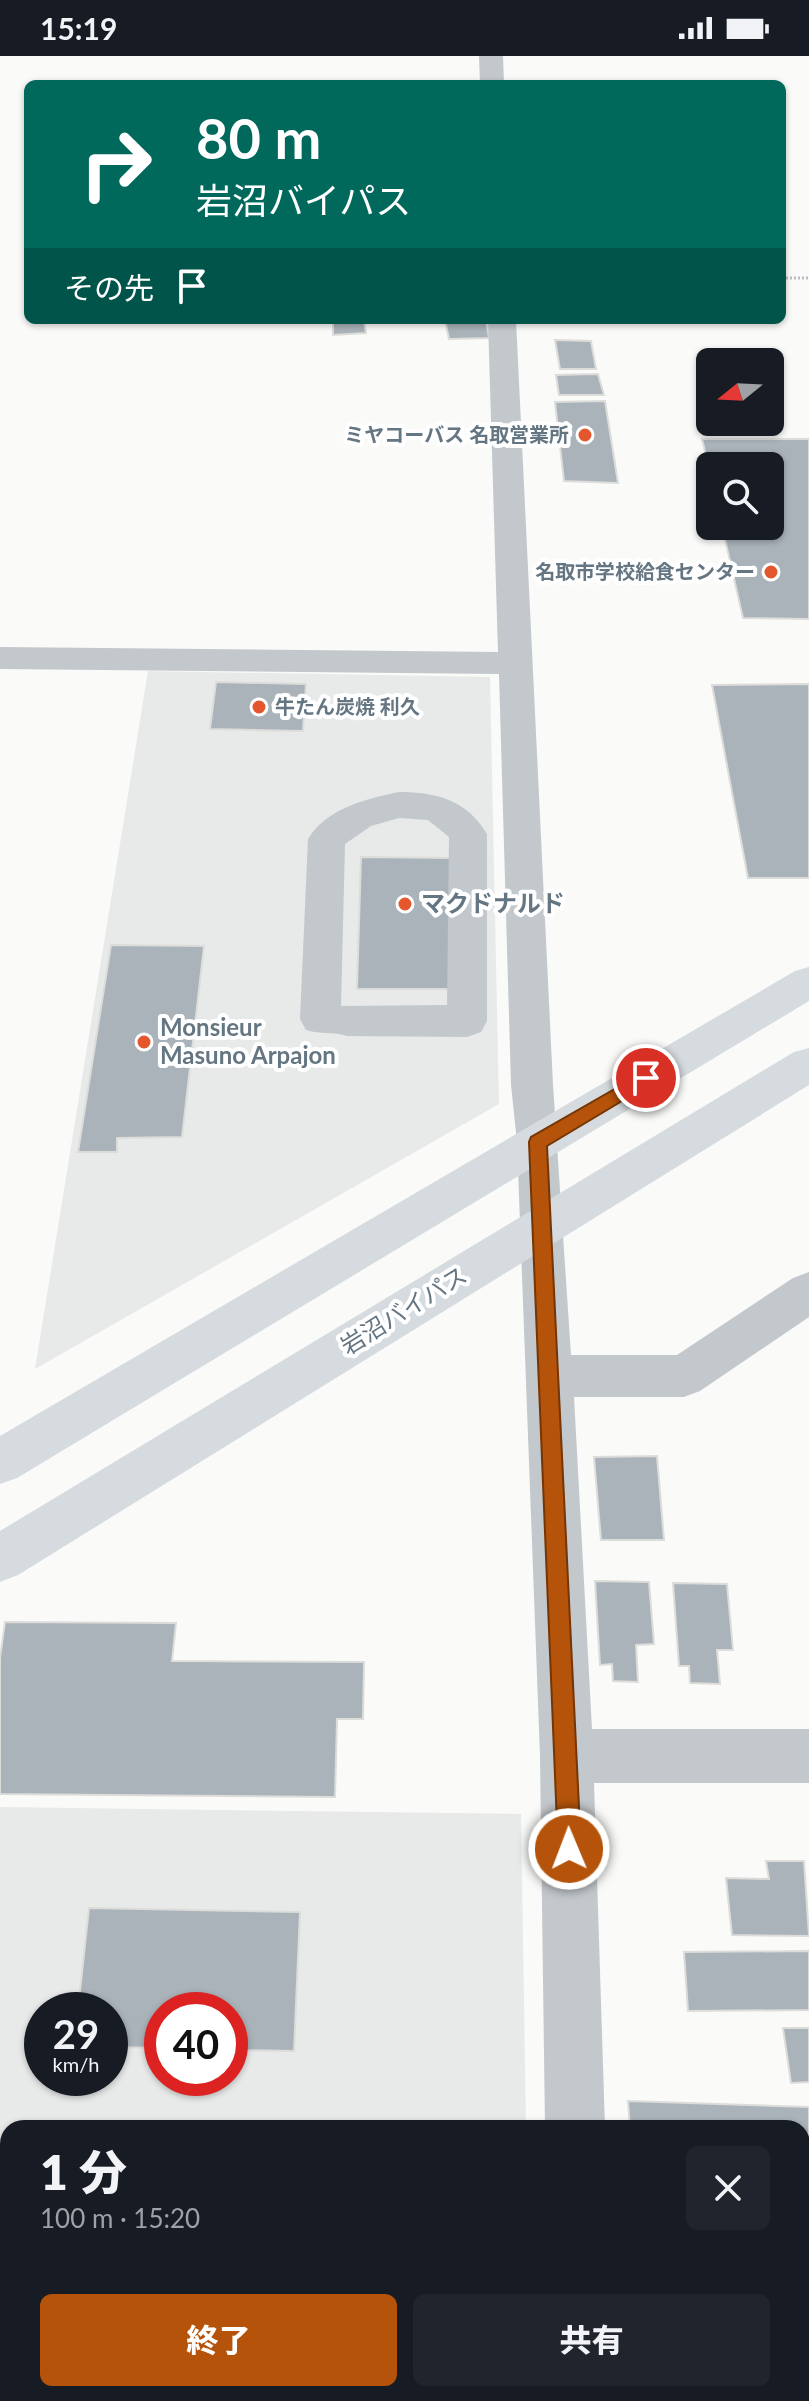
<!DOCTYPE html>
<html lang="ja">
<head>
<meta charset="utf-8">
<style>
	body { margin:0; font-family:Lato,"Noto Sans JP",sans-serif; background:#20242c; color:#f1f3f6; height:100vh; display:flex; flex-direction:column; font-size:30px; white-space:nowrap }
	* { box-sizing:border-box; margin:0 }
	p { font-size:26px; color:#9ea1a6 }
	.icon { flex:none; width:44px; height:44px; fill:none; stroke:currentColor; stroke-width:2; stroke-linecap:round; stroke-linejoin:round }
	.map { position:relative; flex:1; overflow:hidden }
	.panel { position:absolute; left:0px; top:2064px; width:810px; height:282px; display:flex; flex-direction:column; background:#171b24; border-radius:24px 24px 0 0; box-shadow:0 2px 6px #0004 }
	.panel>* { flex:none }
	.hud { position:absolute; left:24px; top:24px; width:762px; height:244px; border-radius:12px; box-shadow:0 2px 6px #0004; background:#00695c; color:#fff; overflow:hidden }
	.needle { width:52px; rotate:252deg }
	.controls { position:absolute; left:696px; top:292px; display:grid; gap:16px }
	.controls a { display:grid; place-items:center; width:88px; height:88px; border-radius:12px; background:#171b24; box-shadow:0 2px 6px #0004; font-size:40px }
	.speed { position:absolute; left:24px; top:1936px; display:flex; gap:16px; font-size:40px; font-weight:700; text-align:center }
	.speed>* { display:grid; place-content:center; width:104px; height:104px; border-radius:50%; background:#171b24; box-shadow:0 2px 6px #0004; line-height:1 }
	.speed small { font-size:20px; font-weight:400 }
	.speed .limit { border:12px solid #d22; background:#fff; color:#111 }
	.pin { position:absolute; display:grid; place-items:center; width:68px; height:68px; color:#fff; margin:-34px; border:4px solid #fff; border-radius:50%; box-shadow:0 2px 8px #0007 }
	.me { position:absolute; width:88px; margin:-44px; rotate:359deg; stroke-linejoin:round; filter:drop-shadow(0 0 6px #0008) }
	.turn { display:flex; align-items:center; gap:28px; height:168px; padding:0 40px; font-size:36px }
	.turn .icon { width:104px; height:104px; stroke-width:2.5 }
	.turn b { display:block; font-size:56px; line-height:68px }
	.then { display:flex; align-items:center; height:76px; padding:0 40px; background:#0003; gap:16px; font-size:30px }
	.round { display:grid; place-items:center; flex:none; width:84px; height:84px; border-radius:12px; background:#20242c }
	.overview { display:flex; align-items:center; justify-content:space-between; height:136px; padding:0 40px }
	h1 { font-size:48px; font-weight:800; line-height:60px }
	.action { display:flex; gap:16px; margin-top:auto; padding:16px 40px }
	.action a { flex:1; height:92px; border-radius:12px; background:#b45309; color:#fff; font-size:32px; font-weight:800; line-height:92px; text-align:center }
	.action a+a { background:#20242c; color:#f1f3f6 }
	.status { display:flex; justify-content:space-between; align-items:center; height:56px; padding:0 40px; background:#171b24; direction:ltr }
	.status svg { height:22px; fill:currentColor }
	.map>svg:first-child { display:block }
</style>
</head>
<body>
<div class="status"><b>15:19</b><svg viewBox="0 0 49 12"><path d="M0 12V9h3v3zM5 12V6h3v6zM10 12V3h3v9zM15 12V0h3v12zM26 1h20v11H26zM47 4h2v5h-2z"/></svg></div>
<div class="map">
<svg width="809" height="2345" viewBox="0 0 809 2345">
	<rect width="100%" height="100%" fill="#fafaf8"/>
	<!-- built -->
	<g fill="#e8e9e9" fill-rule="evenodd">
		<polygon points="148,615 490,621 499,1048 35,1313"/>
		<path d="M0,1751l521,7 5,314h-518v266h523v7h-531zM42,1954h68v68h-68zM162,1954h68v68h-68z"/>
	</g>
	<!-- building -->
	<g fill="#aab3b9" stroke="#dcdcda" stroke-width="2">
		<polygon points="333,264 364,264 366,277 333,279"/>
		<polygon points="445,264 486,264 489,282 449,283"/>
		<polygon points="555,284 591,285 596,313 560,313"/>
		<polygon points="598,318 604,339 559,339 556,319"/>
		<polygon points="605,345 618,427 564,425 555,346"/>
		<polygon points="702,383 809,383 809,563 743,562 722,470 770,470 770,410 710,410 710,416"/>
		<polygon points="216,626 306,628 303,675 210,673"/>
		<polygon points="809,628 809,822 748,822 712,629"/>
		<polygon points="361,801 451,802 453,933 357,933"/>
		<polygon points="111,889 204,890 182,1081 117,1082 117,1096 78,1096"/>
		<polygon points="657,1400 664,1484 601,1484 594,1401"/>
		<polygon points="595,1525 649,1526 654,1588 636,1589 638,1626 613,1625 612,1608 600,1609"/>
		<polygon points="673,1527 727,1528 733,1594 717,1594 720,1628 690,1627 689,1610 679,1610"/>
		<polygon points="5,1566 176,1567 172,1605 364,1606 363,1663 337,1663 335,1741 0,1738 0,1602"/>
		<polygon points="766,1805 804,1805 809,1880 732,1879 726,1822 769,1823"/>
		<polygon points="89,1852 300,1856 294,1995 230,1994 230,1954 162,1954 162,1992 110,1991 110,1954 78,1954"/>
		<polygon points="809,1895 809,1954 688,1955 684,1896"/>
		<polygon points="783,1972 809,1972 809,2026 791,2027"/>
		<polygon points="628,2045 809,2051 809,2345 642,2345 642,2338 802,2338 802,2072 630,2072"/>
	</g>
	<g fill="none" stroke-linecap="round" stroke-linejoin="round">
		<!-- path -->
		<polyline stroke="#bbbfc2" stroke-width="3" stroke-dasharray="2 2" stroke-linecap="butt" points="782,222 809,222"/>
		<!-- minor -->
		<g fill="#c3c8cc" fill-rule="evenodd">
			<polygon points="479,0 503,0 504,28 480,28"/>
			<polygon points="488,264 516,264 553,1029 571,1299 677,1299 793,1222 809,1216 809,1261 700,1335 684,1341 574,1341 592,1673 809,1673 809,1727 594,1727 605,2072 545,2072 540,1700 517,1086 511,1029 499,618 0,613 0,591 498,596"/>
			<path d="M399,736c37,0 68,8 88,42v187l-6,11 -14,5 -120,-1c-15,-5 -26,-1 -41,-6l-6,-11 8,-180c19,-31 58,-40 91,-47zM399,762l29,2 21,17 -2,168 -106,1 4,-162 26,-18z"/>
			<rect x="549" y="2338" width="64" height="7"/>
		</g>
		<!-- highway -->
		<g fill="#d6dbdf" fill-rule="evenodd">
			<polygon points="809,911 809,945 17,1422 0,1428 0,1380 795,915"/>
			<polygon points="809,992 809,1029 18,1519 0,1526 0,1475 794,996"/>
		</g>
	</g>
	<!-- route -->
	<polygon fill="#b45309" stroke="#753606" stroke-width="2" points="646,1015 652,1017 652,1027 547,1090 581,1793 577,1801 569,1804 561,1801 558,1793 529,1086 531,1081"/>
	<!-- markers -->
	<g fill="#e4572e" stroke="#fff" stroke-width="3">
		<circle cx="585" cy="379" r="8"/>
		<circle cx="771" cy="516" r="8"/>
		<circle cx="259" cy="651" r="8"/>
		<circle cx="405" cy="848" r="8"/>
		<circle cx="144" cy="986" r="8"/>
	</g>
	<g text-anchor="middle" stroke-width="8" stroke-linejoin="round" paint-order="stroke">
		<!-- far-poi labels -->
		<g font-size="20" font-weight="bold" fill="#657683" stroke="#fff" text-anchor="end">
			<text x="569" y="386">ミヤコーバス 名取営業所</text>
			<text x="755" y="523">名取市学校給食センター</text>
			<text x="275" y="658" text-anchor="start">牛たん炭焼 利久</text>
		</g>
		<!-- poi labels -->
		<g font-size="24" font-weight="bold" fill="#657683" stroke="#fff" text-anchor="start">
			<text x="421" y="856">マクドナルド</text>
			<text x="160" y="980">Monsieur<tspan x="160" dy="28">Masuno Arpajon</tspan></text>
		</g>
		<!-- street labels -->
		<g font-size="24" fill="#657683" stroke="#fff">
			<text transform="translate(404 1255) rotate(-32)" y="8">岩沼バイパス</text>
		</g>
	</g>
</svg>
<div class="controls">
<a><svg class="needle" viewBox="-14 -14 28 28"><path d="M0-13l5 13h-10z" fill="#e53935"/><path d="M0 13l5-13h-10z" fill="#9ea1a6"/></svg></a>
<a><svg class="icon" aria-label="search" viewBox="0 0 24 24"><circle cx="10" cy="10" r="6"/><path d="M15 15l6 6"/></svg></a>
</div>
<div class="speed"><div>29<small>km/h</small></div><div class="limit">40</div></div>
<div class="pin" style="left:646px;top:1022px;background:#d93025"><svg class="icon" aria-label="arrive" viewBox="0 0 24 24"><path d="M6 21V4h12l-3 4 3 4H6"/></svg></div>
<svg class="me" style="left:569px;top:1793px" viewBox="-20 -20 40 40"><circle r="17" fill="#b45309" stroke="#fff" stroke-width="3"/><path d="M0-11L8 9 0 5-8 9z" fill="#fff"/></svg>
<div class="hud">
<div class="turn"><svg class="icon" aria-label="right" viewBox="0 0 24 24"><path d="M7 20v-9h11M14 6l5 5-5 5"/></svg><div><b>80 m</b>岩沼バイパス</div></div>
<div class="then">その先<svg class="icon" aria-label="arrive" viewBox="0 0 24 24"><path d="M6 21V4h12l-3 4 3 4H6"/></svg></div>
</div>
<section class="panel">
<div class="overview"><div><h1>1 分</h1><p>100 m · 15:20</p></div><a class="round"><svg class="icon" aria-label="close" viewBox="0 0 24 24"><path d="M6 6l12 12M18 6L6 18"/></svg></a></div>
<div class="action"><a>終了</a><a>共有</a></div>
</section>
</div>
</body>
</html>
